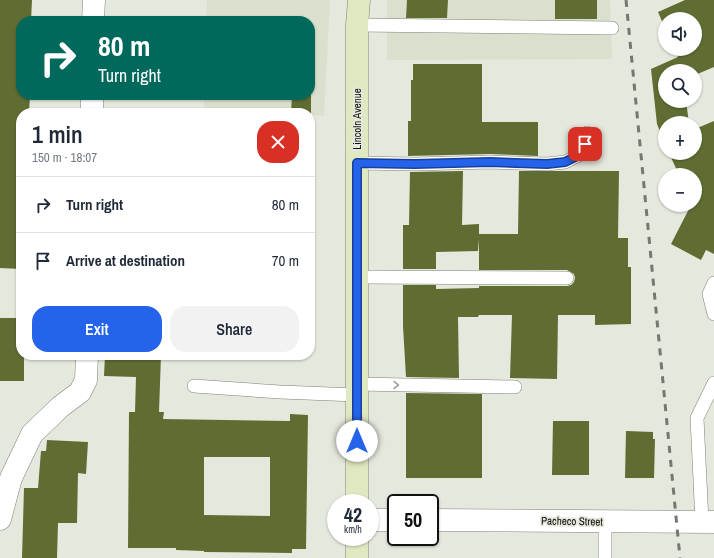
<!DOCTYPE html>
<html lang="en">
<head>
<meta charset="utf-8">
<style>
	body { margin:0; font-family:"Archivo Narrow",sans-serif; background:#f2f2f3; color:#1f2937; height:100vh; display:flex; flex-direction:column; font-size:15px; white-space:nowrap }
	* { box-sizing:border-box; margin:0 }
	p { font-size:13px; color:#747a83 }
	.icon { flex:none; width:22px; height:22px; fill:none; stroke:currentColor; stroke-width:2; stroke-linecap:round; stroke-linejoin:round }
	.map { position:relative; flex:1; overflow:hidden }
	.sheet { position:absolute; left:16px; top:108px; width:299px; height:252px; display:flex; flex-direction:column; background:#fff; border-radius:16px; box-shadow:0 1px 3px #0004 }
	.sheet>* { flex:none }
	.top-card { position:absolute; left:16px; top:16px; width:299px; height:84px; border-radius:16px; box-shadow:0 1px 3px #0004; background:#00695c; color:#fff; overflow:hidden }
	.tools { position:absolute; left:658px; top:12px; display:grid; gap:8px }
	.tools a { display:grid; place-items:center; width:44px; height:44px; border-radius:50%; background:#fff; box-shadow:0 1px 3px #0004; font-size:20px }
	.speed { position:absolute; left:327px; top:494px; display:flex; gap:8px; font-size:20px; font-weight:700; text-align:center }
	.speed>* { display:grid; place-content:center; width:52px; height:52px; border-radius:50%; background:#fff; box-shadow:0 1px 3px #0004; line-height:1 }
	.speed small { font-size:10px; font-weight:400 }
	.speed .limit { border:2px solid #111; border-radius:6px; background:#fff; color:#111 }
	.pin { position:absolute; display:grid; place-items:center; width:34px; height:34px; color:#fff; margin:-17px; border-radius:8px; box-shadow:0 2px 6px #0006 }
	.me { position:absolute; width:44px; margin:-22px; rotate:0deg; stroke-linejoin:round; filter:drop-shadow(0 0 3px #0008) }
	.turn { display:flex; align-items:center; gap:14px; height:84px; padding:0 16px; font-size:18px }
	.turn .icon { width:52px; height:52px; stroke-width:2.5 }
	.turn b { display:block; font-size:28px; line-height:34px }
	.round { display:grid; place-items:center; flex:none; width:42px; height:42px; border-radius:16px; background:#f2f2f3 }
	.headline { display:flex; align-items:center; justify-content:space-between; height:68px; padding:0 16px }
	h1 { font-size:24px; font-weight:600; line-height:30px }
	.cta { display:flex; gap:8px; margin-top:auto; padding:8px 16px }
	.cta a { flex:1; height:46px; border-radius:16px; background:#2563eb; color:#fff; font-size:16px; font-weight:600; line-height:46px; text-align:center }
	.cta a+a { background:#f2f2f3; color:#1f2937 }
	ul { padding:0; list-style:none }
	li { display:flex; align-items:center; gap:12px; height:56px; padding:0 16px; border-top:1px solid #e0e1e3 }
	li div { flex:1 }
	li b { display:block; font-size:15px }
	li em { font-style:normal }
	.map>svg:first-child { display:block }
</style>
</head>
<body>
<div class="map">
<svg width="714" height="558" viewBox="0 0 714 558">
	<rect width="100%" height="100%" fill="#e5e8dc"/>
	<!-- built -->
	<g fill="#dae0cd">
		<polygon points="207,0 330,0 324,116 310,115 310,113 278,113 204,108 204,95 310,95 310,21 206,21"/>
		<polygon points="387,0 610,0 612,59 387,60"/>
	</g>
	<!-- building -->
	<g fill="#5f6d32" fill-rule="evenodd">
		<polygon points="0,0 32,0 31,21 21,21 21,95 30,95 29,113 21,113 21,269 0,268"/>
		<polygon points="407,0 448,0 447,18 406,18"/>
		<rect x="555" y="0" width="42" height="19"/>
		<polygon points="685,0 714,0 714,67 695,75 695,71 665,71 665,101 686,101 689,123 665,123 665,144 657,124 651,69 678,57 674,49 695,49 695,19 665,19 665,28 658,12"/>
		<polygon points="413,64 482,64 482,122 538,122 538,156 490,154 408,156 408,121 411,121 411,80 413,80"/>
		<polygon points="292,95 311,95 311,113 291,113"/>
		<polygon points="714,121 714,254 706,250 701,260 671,244 691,205 695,205 695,175 679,175 669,153 695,153 695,129"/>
		<polygon points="463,171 462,225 479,224 479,234 518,234 519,171 619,171 618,238 628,238 628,267 631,267 631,324 595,325 595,315 558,315 557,379 510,378 512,315 479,315 478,317 458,317 459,378 406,377 403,326 403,285 436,285 436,289 479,288 479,286 567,286 571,285 574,282 575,278 574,274 567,270 479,270 479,239 478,251 436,252 436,269 403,269 403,225 409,225 410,172"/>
		<polygon points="0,318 21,318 21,355 24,355 24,381 0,381"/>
		<path d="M105,355h56l-2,57h5l-1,7 127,2v-7l18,1 -2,134h-14v4l-88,-1v-1l-28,-1v-2h-48l1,-136h6l1,-35 -32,-1zM204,457h66v59l-66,-1z"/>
		<polygon points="406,393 482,394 482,478 406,478"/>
		<polygon points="553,421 589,421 589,475 552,475"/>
		<polygon points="626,431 653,432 653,439 655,439 654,478 625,478"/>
		<polygon points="47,440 88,442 86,474 78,473 77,523 58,523 57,558 22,558 24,488 38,488 41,451 46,451"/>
	</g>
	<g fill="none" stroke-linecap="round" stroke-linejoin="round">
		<defs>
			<g id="service">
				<polyline points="357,25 612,28"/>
				<polyline points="357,163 415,164 490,162 547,164 565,162 577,156 585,144 587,133"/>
				<polyline points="357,277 567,278"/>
				<polyline points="714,283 709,294 714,314"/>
				<polyline points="357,384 515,387"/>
				<polyline points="194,386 280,392 357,395"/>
				<polyline points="605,521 605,558"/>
				<polyline points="702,522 697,418 714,383"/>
			</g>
			<g id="minor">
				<polyline points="93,21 94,0"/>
				<polyline points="92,113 92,95"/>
				<polyline points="0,519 11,478 32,434 60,407 80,392 86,380 87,355"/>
				<polyline points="370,520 396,520"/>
				<polyline points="430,520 714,522"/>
			</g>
			<g id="secondary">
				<polyline points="357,503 357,25 359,0"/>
				<polyline points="357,537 357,558"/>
			</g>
		</defs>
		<!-- service casing -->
		<use href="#service" stroke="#7e8176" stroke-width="14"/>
		<!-- minor casing -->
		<use href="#minor" stroke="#7e8176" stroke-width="23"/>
		<!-- secondary casing -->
		<use href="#secondary" stroke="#7e8176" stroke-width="23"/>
		<!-- service -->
		<use href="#service" stroke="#fff" stroke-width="13"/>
		<!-- minor -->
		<use href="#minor" stroke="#fff" stroke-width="22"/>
		<!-- secondary -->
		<use href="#secondary" stroke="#e0e8c1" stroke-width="22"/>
		<!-- rail -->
		<polyline stroke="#767870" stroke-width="3" stroke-dasharray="7 7" stroke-linecap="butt" points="626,0 680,558"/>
	</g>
	<!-- one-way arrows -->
	<defs><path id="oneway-chevron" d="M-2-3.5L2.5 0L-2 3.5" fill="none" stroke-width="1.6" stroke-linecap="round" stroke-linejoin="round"/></defs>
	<use stroke="#9e9e9d" href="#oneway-chevron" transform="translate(396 385) rotate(1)"/>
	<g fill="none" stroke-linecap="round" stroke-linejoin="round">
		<defs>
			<polyline id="route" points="357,441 357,163 415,164 490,162 547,164 565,162 577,156 585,144"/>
		</defs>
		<!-- route casing -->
		<use href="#route" stroke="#184099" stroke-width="10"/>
		<!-- route -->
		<use href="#route" stroke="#2563eb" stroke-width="7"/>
	</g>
	<g text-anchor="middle" stroke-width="3.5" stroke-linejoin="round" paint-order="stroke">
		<!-- street labels -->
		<g font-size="11" fill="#0c0d09" stroke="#e5e8dc">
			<text transform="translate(357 119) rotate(-90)" y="4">Lincoln Avenue</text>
			<text transform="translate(572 521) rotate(1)" y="4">Pacheco Street</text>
		</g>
	</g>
</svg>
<div class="tools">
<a><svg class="icon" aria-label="sound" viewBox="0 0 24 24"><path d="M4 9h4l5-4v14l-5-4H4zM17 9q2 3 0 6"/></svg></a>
<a><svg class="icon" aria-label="search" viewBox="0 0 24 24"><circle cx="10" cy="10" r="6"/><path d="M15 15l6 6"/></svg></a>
<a>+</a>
<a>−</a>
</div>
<div class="speed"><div>42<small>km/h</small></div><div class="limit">50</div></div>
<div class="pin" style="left:585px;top:144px;background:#d93025"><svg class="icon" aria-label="arrive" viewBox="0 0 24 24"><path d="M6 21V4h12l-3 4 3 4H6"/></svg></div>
<svg class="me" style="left:357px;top:441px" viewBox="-20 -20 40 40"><circle r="19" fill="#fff"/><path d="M0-13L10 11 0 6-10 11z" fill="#2563eb"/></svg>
<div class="top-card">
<div class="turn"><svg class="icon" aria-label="right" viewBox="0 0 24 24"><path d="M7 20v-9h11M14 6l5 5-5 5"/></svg><div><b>80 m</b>Turn right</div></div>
</div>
<section class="sheet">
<div class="headline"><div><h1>1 min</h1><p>150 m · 18:07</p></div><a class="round" style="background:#d93025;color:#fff"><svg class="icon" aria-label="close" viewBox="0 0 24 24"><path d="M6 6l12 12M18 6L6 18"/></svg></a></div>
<ul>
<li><svg class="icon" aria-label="right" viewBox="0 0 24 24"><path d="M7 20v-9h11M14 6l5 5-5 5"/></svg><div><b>Turn right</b></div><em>80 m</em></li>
<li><svg class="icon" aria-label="arrive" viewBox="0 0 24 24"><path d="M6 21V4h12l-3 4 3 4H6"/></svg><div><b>Arrive at destination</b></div><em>70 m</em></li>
</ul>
<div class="cta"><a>Exit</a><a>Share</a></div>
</section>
</div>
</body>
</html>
